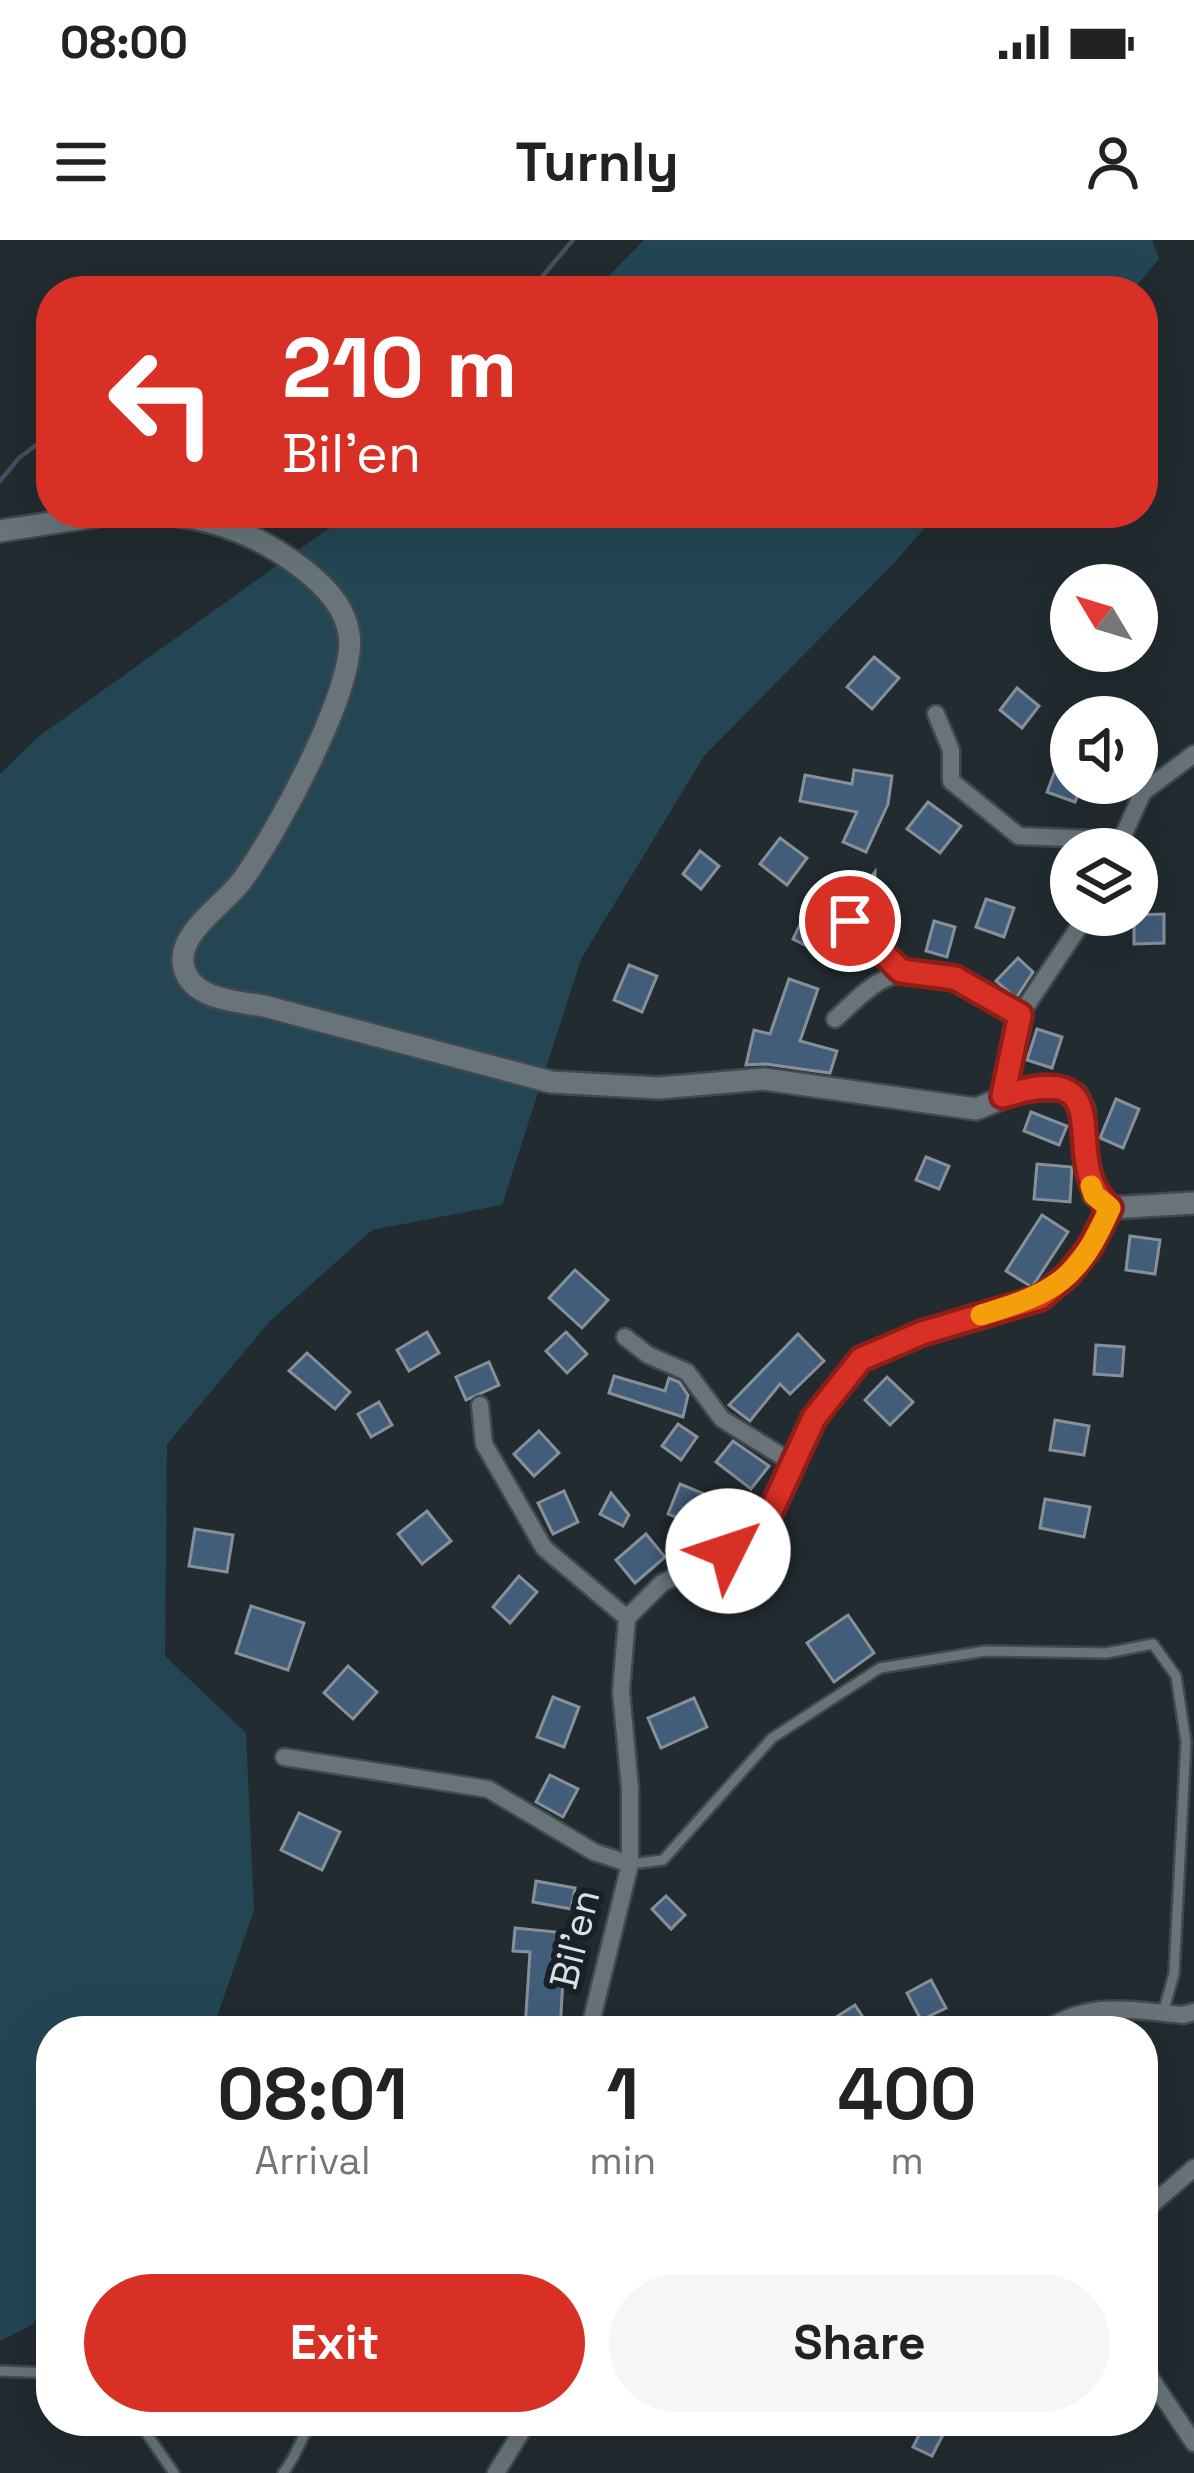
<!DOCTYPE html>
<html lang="en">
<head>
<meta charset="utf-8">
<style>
	body { margin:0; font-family:"Space Grotesk",sans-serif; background:#f6f6f6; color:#222; height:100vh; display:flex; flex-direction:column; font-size:45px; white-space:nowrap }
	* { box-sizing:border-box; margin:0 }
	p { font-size:39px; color:#767676 }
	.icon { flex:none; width:66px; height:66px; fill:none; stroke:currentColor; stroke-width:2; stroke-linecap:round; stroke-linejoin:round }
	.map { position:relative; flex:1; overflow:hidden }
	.details { position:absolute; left:36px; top:1776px; width:1122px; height:420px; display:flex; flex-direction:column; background:#fff; border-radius:48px; box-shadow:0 12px 48px #0002 }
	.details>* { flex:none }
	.hud { position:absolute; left:36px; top:36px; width:1122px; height:252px; border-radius:48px; box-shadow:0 12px 48px #0002; background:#d93025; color:#fff; overflow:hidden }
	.needle { width:78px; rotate:308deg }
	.tools { position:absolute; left:1050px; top:324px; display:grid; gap:24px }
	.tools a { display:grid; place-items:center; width:108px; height:108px; border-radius:50%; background:#fff; box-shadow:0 12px 48px #0002; font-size:60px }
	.pin { position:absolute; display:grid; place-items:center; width:102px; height:102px; color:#fff; margin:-51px; border:6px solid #fff; border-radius:50%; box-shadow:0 3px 12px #0007 }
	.me { position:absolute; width:132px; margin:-66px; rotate:49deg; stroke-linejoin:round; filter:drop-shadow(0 0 9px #0008) }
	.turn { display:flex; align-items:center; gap:42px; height:252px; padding:0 48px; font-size:54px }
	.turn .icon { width:156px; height:156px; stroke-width:2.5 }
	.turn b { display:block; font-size:84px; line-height:102px }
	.eta { display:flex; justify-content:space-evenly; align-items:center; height:204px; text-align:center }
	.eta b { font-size:72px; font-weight:600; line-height:84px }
	.cta { display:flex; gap:24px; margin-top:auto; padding:24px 48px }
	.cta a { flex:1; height:138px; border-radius:72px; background:#d93025; color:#fff; font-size:48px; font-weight:600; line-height:138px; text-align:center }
	.cta a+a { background:#f6f6f6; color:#222 }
	.status { display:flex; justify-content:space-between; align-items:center; height:84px; padding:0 60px; background:#fff; direction:ltr }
	.status svg { height:33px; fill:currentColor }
	header { display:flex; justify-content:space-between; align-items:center; height:156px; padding:0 48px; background:#fff; font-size:54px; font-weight:600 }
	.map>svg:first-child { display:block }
</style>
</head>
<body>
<div class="status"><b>08:00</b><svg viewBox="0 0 49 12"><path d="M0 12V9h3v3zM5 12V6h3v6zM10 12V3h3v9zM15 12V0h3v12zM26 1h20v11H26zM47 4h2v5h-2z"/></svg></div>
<header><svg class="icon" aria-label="menu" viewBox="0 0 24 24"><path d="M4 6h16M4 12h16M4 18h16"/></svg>Turnly<svg class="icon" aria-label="person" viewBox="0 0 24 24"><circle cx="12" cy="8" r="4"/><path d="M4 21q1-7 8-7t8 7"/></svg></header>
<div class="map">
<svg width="1194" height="2233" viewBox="0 0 1194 2233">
	<rect width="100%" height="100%" fill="#212b30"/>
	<!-- green -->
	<g fill="#244654">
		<polygon points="644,0 1152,0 1159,19 1132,51 594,51"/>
		<polygon points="350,273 938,273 895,322 704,516 581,719 502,965 372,990 270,1081 167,1204 165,1416 246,1493 254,1670 212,1791 51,1791 51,2054 32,2085 0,2101 0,534 38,497"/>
	</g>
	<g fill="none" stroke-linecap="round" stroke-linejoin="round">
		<!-- stream -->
		<g stroke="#484d61" stroke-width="4.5">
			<polyline points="530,51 573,0"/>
			<polyline points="0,241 19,218 51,194"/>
		</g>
	</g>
	<!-- building -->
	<g fill="#425d7a" stroke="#879099" stroke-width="3">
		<polygon points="874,417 899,438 872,469 847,447"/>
		<polygon points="1017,448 1039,466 1022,488 1000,470"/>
		<polygon points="1058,523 1071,528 1071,543 1082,543 1075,562 1047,552"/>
		<polygon points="854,530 892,536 888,564 866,612 843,602 857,572 800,561 805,535 852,544"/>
		<polygon points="928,562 961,586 940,613 907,589"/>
		<polygon points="780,598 807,618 787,645 760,624"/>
		<polygon points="700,611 719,626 701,649 683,634"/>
		<polygon points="875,632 875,642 887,649 873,675 850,665"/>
		<polygon points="986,659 1014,668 1004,697 976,687"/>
		<polygon points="806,672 826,682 813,709 793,699"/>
		<polygon points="1164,674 1164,703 1134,704 1134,675"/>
		<polygon points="934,681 955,687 947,717 926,711"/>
		<polygon points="1018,718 1033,732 1016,758 996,741"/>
		<polygon points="629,725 657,736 642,772 614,760"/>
		<polygon points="789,739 818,749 800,801 837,811 830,833 766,824 746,825 754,790 770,794"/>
		<polygon points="1037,789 1062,797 1052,828 1027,820"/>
		<polygon points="1116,859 1139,869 1123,908 1100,898"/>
		<polygon points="1031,872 1067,886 1059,905 1024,891"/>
		<polygon points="926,917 949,926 939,949 916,940"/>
		<polygon points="1037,924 1072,927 1070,962 1034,959"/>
		<polygon points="1042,975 1068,992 1032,1047 1006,1031"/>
		<polygon points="1130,996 1160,1000 1155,1034 1126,1030"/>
		<polygon points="575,1030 608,1060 582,1088 549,1058"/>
		<polygon points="427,1092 439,1113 409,1131 397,1110"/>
		<polygon points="566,1092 587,1114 567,1133 546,1111"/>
		<polygon points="798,1094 824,1121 790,1154 780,1144 750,1181 729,1165"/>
		<polygon points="1096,1105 1124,1107 1122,1136 1094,1134"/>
		<polygon points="307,1113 350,1152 335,1169 289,1131"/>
		<polygon points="489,1122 499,1145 466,1160 456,1137"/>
		<polygon points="614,1136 665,1151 669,1138 679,1142 688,1155 683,1177 609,1153"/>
		<polygon points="887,1137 913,1162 890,1185 865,1160"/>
		<polygon points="379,1162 392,1185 371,1197 358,1174"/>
		<polygon points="1055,1180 1089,1186 1084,1215 1050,1210"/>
		<polygon points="678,1184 697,1197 681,1220 662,1206"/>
		<polygon points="539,1191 559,1213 534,1236 514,1214"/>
		<polygon points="733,1201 769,1226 751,1249 716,1222"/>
		<polygon points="680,1244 707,1255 695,1285 668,1274"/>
		<polygon points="564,1251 578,1282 553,1294 538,1263"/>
		<polygon points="611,1253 629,1275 623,1286 600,1274"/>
		<polygon points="1045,1259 1090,1267 1084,1297 1040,1288"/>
		<polygon points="427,1271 451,1301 422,1324 398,1294"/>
		<polygon points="195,1289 233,1295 227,1332 189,1326"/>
		<polygon points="646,1294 665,1317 635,1343 616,1320"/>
		<polygon points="519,1336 537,1352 510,1383 493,1367"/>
		<polygon points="251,1366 304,1383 288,1430 236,1413"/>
		<polygon points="848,1375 874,1413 834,1442 807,1403"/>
		<polygon points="348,1426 377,1452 353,1479 324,1453"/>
		<polygon points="553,1457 579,1467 564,1507 537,1497"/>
		<polygon points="694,1458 707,1487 661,1508 648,1478"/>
		<polygon points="550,1535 578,1549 563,1577 536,1562"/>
		<polygon points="299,1573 340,1592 322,1630 281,1610"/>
		<polygon points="536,1641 575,1648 571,1669 533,1662"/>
		<polygon points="666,1656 685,1675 671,1689 652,1669"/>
		<polygon points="515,1688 556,1692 552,1738 563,1739 560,1791 525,1789 530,1712 513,1711"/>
		<polygon points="931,1740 946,1768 921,1780 907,1753"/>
		<polygon points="855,1765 872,1791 814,1791"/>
		<polygon points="926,2181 946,2189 932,2216 913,2207"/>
	</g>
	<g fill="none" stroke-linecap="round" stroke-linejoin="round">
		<defs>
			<g id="service">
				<polyline points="631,1624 663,1620 772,1498 880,1428 985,1411 1106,1413 1153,1404 1176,1436 1186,1502 1174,1734 1163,1773"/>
				<polyline points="0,2131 51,2133"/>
				<polyline points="138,2181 174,2233"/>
				<path d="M283,2233c14,-17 17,-35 30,-52"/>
			</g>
			<g id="minor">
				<polyline points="936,474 951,510 951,541 1019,596 1093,599 1118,608"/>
				<polyline points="1117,609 1143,552 1194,514"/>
				<polyline points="828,665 850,681 873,689 880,709 901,732"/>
				<path d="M835,779c14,-12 28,-28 44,-37 47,-28 100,10 141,33"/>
				<polyline points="1003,856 1020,775 1087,675"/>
				<polyline points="625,1097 648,1115 687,1132 722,1179 793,1223"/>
				<polyline points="480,1165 484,1204 544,1308 627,1378"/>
				<polyline points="284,1517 488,1549 594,1612 630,1624 630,1548 621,1451 627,1378 662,1343 760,1295 814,1178 861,1119 922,1093 1040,1058 1068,1035 1090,1008 1110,968"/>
				<polyline points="589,1791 630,1624"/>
				<path d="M1044,1791c45,-31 87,-21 139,-16l11,-3"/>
				<polyline points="1143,1972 1194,1928"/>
				<polyline points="1143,2127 1194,2203"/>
				<polyline points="496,2233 528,2181"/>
			</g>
			<g id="tertiary">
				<path d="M152,273c56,3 107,21 151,56 21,16 42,37 46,65 9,52 -76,205 -108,248 -17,22 -61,50 -58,80 4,38 53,39 81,44l287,76 108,6 105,-9 212,30 46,-19 45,-1 10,6 7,15 3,62 7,23 16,13 84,-5"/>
				<polyline points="0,291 116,273"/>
			</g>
		</defs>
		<!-- service casing -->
		<use href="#service" stroke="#40494d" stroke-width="14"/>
		<!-- minor casing -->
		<use href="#minor" stroke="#40494d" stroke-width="21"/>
		<!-- tertiary casing -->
		<use href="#tertiary" stroke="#40494d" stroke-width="26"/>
		<!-- service -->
		<use href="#service" stroke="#68747a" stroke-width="9"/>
		<!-- minor -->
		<use href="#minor" stroke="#68747a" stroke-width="16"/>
		<!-- tertiary -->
		<use href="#tertiary" stroke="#68747a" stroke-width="21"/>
	</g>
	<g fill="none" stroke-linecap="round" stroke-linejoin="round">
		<defs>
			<path id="route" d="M728,1311l32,-16 54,-117 47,-59 61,-26 118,-35 28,-23 22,-28 20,-39c-57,-48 20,-151 -107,-112l17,-81 -65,-37 -54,-7 -21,-21 -7,-21 -23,-8"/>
		</defs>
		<!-- route casing -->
		<use href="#route" stroke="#8d1f18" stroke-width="30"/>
		<!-- route -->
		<use href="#route" stroke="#d93025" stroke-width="21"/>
		<!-- slow -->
		<path stroke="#f59e0b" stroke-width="21" d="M981,1075c73,-22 97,-34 129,-107l-16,-13 -3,-9"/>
	</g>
	<g text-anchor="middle" stroke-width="12" stroke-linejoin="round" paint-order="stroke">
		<!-- street labels -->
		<g font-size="39" fill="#dae1e4" stroke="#172226">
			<text transform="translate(574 1699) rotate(-76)" y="14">Bil'en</text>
		</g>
	</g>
</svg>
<div class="tools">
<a><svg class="needle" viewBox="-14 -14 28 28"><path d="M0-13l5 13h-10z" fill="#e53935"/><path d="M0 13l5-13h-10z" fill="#767676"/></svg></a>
<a><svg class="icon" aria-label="sound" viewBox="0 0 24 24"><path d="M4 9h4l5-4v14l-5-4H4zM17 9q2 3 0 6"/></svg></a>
<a><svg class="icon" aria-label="layers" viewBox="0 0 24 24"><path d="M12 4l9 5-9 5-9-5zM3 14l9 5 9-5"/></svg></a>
</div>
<div class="pin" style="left:850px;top:681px;background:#d93025"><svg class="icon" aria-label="arrive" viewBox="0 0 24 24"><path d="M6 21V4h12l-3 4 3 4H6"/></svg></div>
<svg class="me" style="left:728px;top:1311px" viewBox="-20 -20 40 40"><circle r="19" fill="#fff"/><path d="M0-13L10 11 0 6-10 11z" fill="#d93025"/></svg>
<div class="hud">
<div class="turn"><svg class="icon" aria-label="left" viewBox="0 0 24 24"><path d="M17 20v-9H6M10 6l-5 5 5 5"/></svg><div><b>210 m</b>Bil'en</div></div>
</div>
<section class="details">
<div class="eta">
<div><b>08:01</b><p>Arrival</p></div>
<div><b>1</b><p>min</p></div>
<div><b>400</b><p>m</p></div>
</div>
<div class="cta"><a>Exit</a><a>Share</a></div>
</section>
</div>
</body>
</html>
